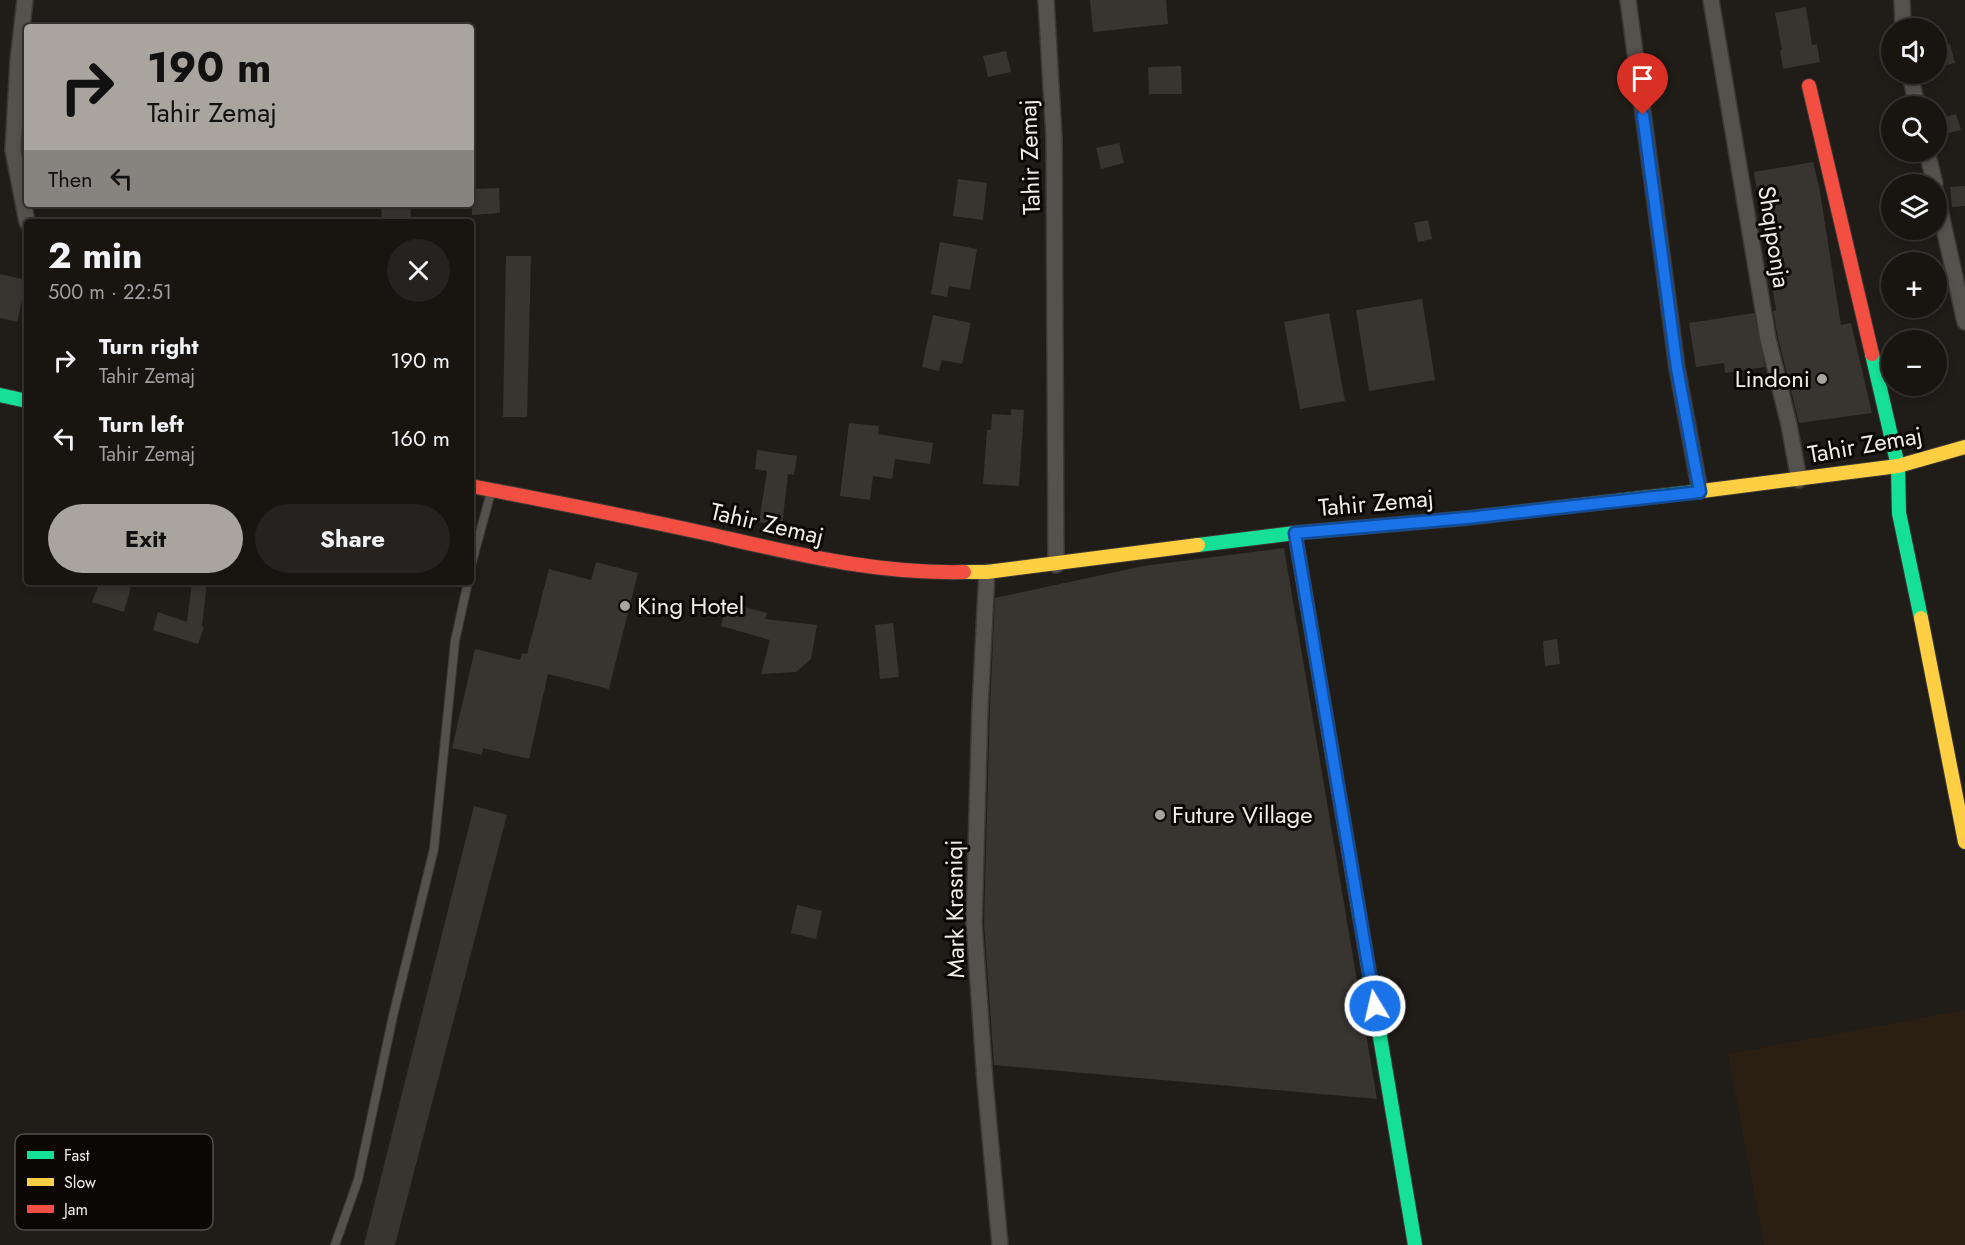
<!DOCTYPE html>
<html lang="en">
<head>
<meta charset="utf-8">
<style>
	body { margin:0; font-family:Jost,sans-serif; background:#25221f; color:#f1f3f6; height:100vh; display:flex; flex-direction:column; font-size:22px; white-space:nowrap }
	* { box-sizing:border-box; margin:0 }
	p { font-size:20px; color:#9f9f9f }
	.icon { flex:none; width:33px; height:33px; fill:none; stroke:currentColor; stroke-width:2; stroke-linecap:round; stroke-linejoin:round }
	.map { position:relative; flex:1; overflow:hidden }
	.panel { position:absolute; left:24px; top:219px; width:450px; height:366px; display:flex; flex-direction:column; background:#181511; border-radius:6px; box-shadow:0 3px 9px #0003,0 0 0 2px #363431 }
	.panel>* { flex:none }
	.banner { position:absolute; left:24px; top:24px; width:450px; height:183px; border-radius:6px; box-shadow:0 3px 9px #0003,0 0 0 2px #363431; background:#a9a49e; color:#111; overflow:hidden }
	.fabs { position:absolute; left:1881px; top:18px; display:grid; gap:12px }
	.fabs a { display:grid; place-items:center; width:66px; height:66px; border-radius:50%; background:#181511; box-shadow:0 3px 9px #0003,0 0 0 2px #363431; font-size:30px }
	.pin { position:absolute; display:grid; place-items:center; width:51px; height:51px; color:#fff; margin:-62px -26px; border-radius:50% 50% 50% 0; rotate:-45deg; box-shadow:0 0 6px #0007 }
	.pin .icon { rotate:45deg }
	.me { position:absolute; width:66px; margin:-33px; rotate:351deg; stroke-linejoin:round; filter:drop-shadow(0 0 4px #0008) }
	.turn { display:flex; align-items:center; gap:21px; height:126px; padding:0 24px; font-size:27px }
	.turn .icon { width:78px; height:78px; stroke-width:2.5 }
	.turn b { display:block; font-size:42px; line-height:51px }
	.then { display:flex; align-items:center; height:57px; padding:0 24px; background:#0003; gap:12px; font-size:22px }
	.round { display:grid; place-items:center; flex:none; width:63px; height:63px; border-radius:32px; background:#25221f }
	.overview { display:flex; align-items:center; justify-content:space-between; height:102px; padding:0 24px }
	h1 { font-size:36px; font-weight:700; line-height:45px }
	.primary-button { display:flex; gap:12px; margin-top:auto; padding:12px 24px }
	.primary-button a { flex:1; height:69px; border-radius:36px; background:#a9a49e; color:#111; font-size:24px; font-weight:700; line-height:69px; text-align:center }
	.primary-button a+a { background:#25221f; color:#f1f3f6 }
	ul { padding:0; list-style:none }
	li { display:flex; align-items:center; gap:18px; height:78px; padding:0 24px }
	li div { flex:1 }
	li b { display:block; font-size:22px }
	li em { font-style:normal }
	.map>svg:first-child { display:block }
</style>
</head>
<body>
<div class="map">
<svg width="1965" height="1245" viewBox="0 0 1965 1245">
	<rect width="100%" height="100%" fill="#201c17"/>
	<!-- built -->
	<polygon fill="#2b1f13" points="1965,1010 1965,1245 1764,1245 1728,1054"/>
	<!-- building -->
	<g fill="#383430">
		<polygon points="1090,0 1166,0 1168,24 1093,32"/>
		<polygon points="1806,7 1812,45 1817,44 1820,62 1783,69 1780,50 1782,50 1775,13"/>
		<polygon points="1950,44 1955,63 1936,68 1936,48"/>
		<polygon points="1006,51 1011,72 988,77 983,56"/>
		<polygon points="1181,66 1182,94 1149,94 1148,67"/>
		<polygon points="1956,114 1961,130 1936,136 1936,119"/>
		<polygon points="1119,143 1124,163 1101,169 1096,148"/>
		<polygon points="1813,162 1819,186 1841,325 1851,323 1872,413 1799,423 1778,337 1773,311 1776,310 1754,172"/>
		<polygon points="958,179 987,183 983,220 953,216"/>
		<polygon points="1965,186 1965,206 1952,207 1950,187"/>
		<polygon points="499,188 500,213 472,215 471,189"/>
		<polygon points="381,204 410,204 411,218 382,220"/>
		<polygon points="1428,220 1432,239 1418,242 1414,223"/>
		<polygon points="940,242 977,249 970,290 949,286 947,297 931,294"/>
		<polygon points="506,256 531,256 527,417 503,417"/>
		<polygon points="0,274 27,280 17,322 0,318"/>
		<polygon points="1422,299 1435,380 1369,391 1356,310"/>
		<polygon points="1329,313 1345,401 1300,409 1284,322"/>
		<polygon points="1754,313 1765,367 1725,373 1724,363 1696,367 1689,323"/>
		<polygon points="933,315 971,323 962,364 942,360 939,371 922,367"/>
		<polygon points="1011,409 1024,410 1019,486 983,484 987,430 991,430 992,414 1011,415"/>
		<polygon points="849,423 879,426 878,434 933,443 930,464 895,459 892,479 873,476 870,500 840,496"/>
		<polygon points="757,450 797,456 794,475 788,474 782,526 759,522 767,471 755,469"/>
		<polygon points="1284,548 1377,1099 994,1065 984,923 990,707 995,598 1143,566"/>
		<polygon points="596,562 638,573 609,689 548,674 529,759 483,748 482,755 452,748 475,649 520,660 522,653 527,654 549,569 591,580"/>
		<polygon points="100,582 116,582 131,587 124,612 92,602"/>
		<polygon points="192,582 207,582 202,626 204,627 198,644 153,630 158,612 187,622"/>
		<polygon points="727,602 767,613 765,619 817,625 811,659 796,672 761,674 770,640 721,626"/>
		<polygon points="893,623 899,677 880,679 875,625"/>
		<polygon points="1557,639 1560,664 1545,666 1543,641"/>
		<polygon points="474,806 507,815 395,1245 364,1245"/>
		<polygon points="797,905 822,911 816,939 791,933"/>
	</g>
	<g fill="none" stroke-linecap="round" stroke-linejoin="round">
		<defs>
			<g id="lane">
				<polyline points="471,566 491,492"/>
				<polyline points="335,1245 358,1180 393,1016 434,849 455,641 468,582"/>
			</g>
			<g id="street">
				<polyline points="25,0 18,61 13,150 27,222"/>
				<polyline points="1046,0 1054,138 1056,565"/>
				<polyline points="1628,0 1677,368 1700,491"/>
				<polyline points="1711,0 1768,339 1789,425 1799,480"/>
				<polyline points="1902,0 1903,28"/>
				<polyline points="1910,74 1917,106"/>
				<polyline points="1927,152 1935,184"/>
				<polyline points="1936,192 1965,322"/>
				<polyline points="987,572 980,707 974,923 985,1082 1000,1245"/>
			</g>
			<g id="fast">
				<polyline points="1872,354 1898,466 1899,513 1921,618"/>
				<polyline points="0,395 27,401"/>
				<polyline points="1198,545 1295,533 1467,518 1694,492"/>
				<polyline points="1359,912 1415,1245"/>
			</g>
			<g id="slow">
				<polyline points="1694,492 1898,466 1965,447"/>
				<polyline points="1295,533 1359,912"/>
				<polyline points="964,572 987,572 1198,545"/>
				<polyline points="1921,618 1965,842"/>
			</g>
			<g id="jam">
				<polyline points="1809,86 1872,354"/>
				<path d="M471,486c78,15 155,30 233,47 88,20 169,41 260,39"/>
			</g>
		</defs>
		<!-- lane casing -->
		<use href="#lane" stroke="#3b3835" stroke-width="10"/>
		<!-- street casing -->
		<use href="#street" stroke="#3b3835" stroke-width="18"/>
		<!-- fast casing -->
		<use href="#fast" stroke="#3b3835" stroke-width="16"/>
		<!-- slow casing -->
		<use href="#slow" stroke="#3b3835" stroke-width="16"/>
		<!-- jam casing -->
		<use href="#jam" stroke="#3b3835" stroke-width="16"/>
		<!-- lane -->
		<use href="#lane" stroke="#55514d" stroke-width="8"/>
		<!-- street -->
		<use href="#street" stroke="#55514d" stroke-width="15"/>
		<!-- fast -->
		<use href="#fast" stroke="#16e098" stroke-width="14"/>
		<!-- slow -->
		<use href="#slow" stroke="#ffcf43" stroke-width="14"/>
		<!-- jam -->
		<use href="#jam" stroke="#f24e42" stroke-width="14"/>
	</g>
	<g fill="none" stroke-linecap="round" stroke-linejoin="round">
		<defs>
			<polyline id="route" points="1375,1006 1295,533 1467,518 1700,492 1677,368 1643,115"/>
		</defs>
		<!-- route casing -->
		<use href="#route" stroke="#114b97" stroke-width="15"/>
		<!-- route -->
		<use href="#route" stroke="#1a73e8" stroke-width="10"/>
	</g>
	<!-- markers -->
	<g fill="#a9a49e" stroke="#0a0704" stroke-width="2">
		<circle cx="1822" cy="379" r="6"/>
		<circle cx="625" cy="606" r="6"/>
		<circle cx="1160" cy="815" r="6"/>
	</g>
	<g text-anchor="middle" stroke-width="6" stroke-linejoin="round" paint-order="stroke">
		<!-- street labels -->
		<g font-size="24" fill="#f3ede7" stroke="#0a0704">
			<text transform="translate(1030 157) rotate(-92)" y="8">Tahir Zemaj</text>
			<text transform="translate(1774 237) rotate(81)" y="8">Shqiponja</text>
			<text transform="translate(1865 445) rotate(-10)" y="8">Tahir Zemaj</text>
			<text transform="translate(1376 503) rotate(-5)" y="8">Tahir Zemaj</text>
			<text transform="translate(767 524) rotate(13)" y="8">Tahir Zemaj</text>
			<text transform="translate(955 909) rotate(-91)" y="8">Mark Krasniqi</text>
		</g>
		<!-- poi labels -->
		<g font-size="24" fill="#f3ede7" stroke="#0a0704" text-anchor="start">
			<text x="1810" y="387" text-anchor="end">Lindoni</text>
			<text x="637" y="614">King Hotel</text>
			<text x="1172" y="823">Future Village</text>
		</g>
	</g>
	<!-- legend -->
	<rect x="15" y="1134" width="198" height="96" rx="9" fill="#0a0704" stroke="#504c48" stroke-width="1.5"/>
	<rect x="27" y="1151" width="27" height="8" fill="#16e098"/>
	<rect x="27" y="1178" width="27" height="8" fill="#ffcf43"/>
	<rect x="27" y="1205" width="27" height="8" fill="#f24e42"/>
	<g font-size="16" fill="#f3ede7">
		<text x="64" y="1161">Fast</text>
		<text x="64" y="1188">Slow</text>
		<text x="64" y="1215">Jam</text>
	</g>
</svg>
<div class="fabs">
<a><svg class="icon" aria-label="sound" viewBox="0 0 24 24"><path d="M4 9h4l5-4v14l-5-4H4zM17 9q2 3 0 6"/></svg></a>
<a><svg class="icon" aria-label="search" viewBox="0 0 24 24"><circle cx="10" cy="10" r="6"/><path d="M15 15l6 6"/></svg></a>
<a><svg class="icon" aria-label="layers" viewBox="0 0 24 24"><path d="M12 4l9 5-9 5-9-5zM3 14l9 5 9-5"/></svg></a>
<a>+</a>
<a>−</a>
</div>
<div class="pin" style="left:1643px;top:115px;background:#d93025"><svg class="icon" aria-label="arrive" viewBox="0 0 24 24"><path d="M6 21V4h12l-3 4 3 4H6"/></svg></div>
<svg class="me" style="left:1375px;top:1006px" viewBox="-20 -20 40 40"><circle r="17" fill="#1a73e8" stroke="#fff" stroke-width="3"/><path d="M0-11L8 9 0 5-8 9z" fill="#fff"/></svg>
<div class="banner">
<div class="turn"><svg class="icon" aria-label="right" viewBox="0 0 24 24"><path d="M7 20v-9h11M14 6l5 5-5 5"/></svg><div><b>190 m</b>Tahir Zemaj</div></div>
<div class="then">Then<svg class="icon" aria-label="left" viewBox="0 0 24 24"><path d="M17 20v-9H6M10 6l-5 5 5 5"/></svg></div>
</div>
<section class="panel">
<div class="overview"><div><h1>2 min</h1><p>500 m · 22:51</p></div><a class="round"><svg class="icon" aria-label="close" viewBox="0 0 24 24"><path d="M6 6l12 12M18 6L6 18"/></svg></a></div>
<ul>
<li><svg class="icon" aria-label="right" viewBox="0 0 24 24"><path d="M7 20v-9h11M14 6l5 5-5 5"/></svg><div><b>Turn right</b><p>Tahir Zemaj</p></div><em>190 m</em></li>
<li><svg class="icon" aria-label="left" viewBox="0 0 24 24"><path d="M17 20v-9H6M10 6l-5 5 5 5"/></svg><div><b>Turn left</b><p>Tahir Zemaj</p></div><em>160 m</em></li>
</ul>
<div class="primary-button"><a>Exit</a><a>Share</a></div>
</section>
</div>
</body>
</html>
